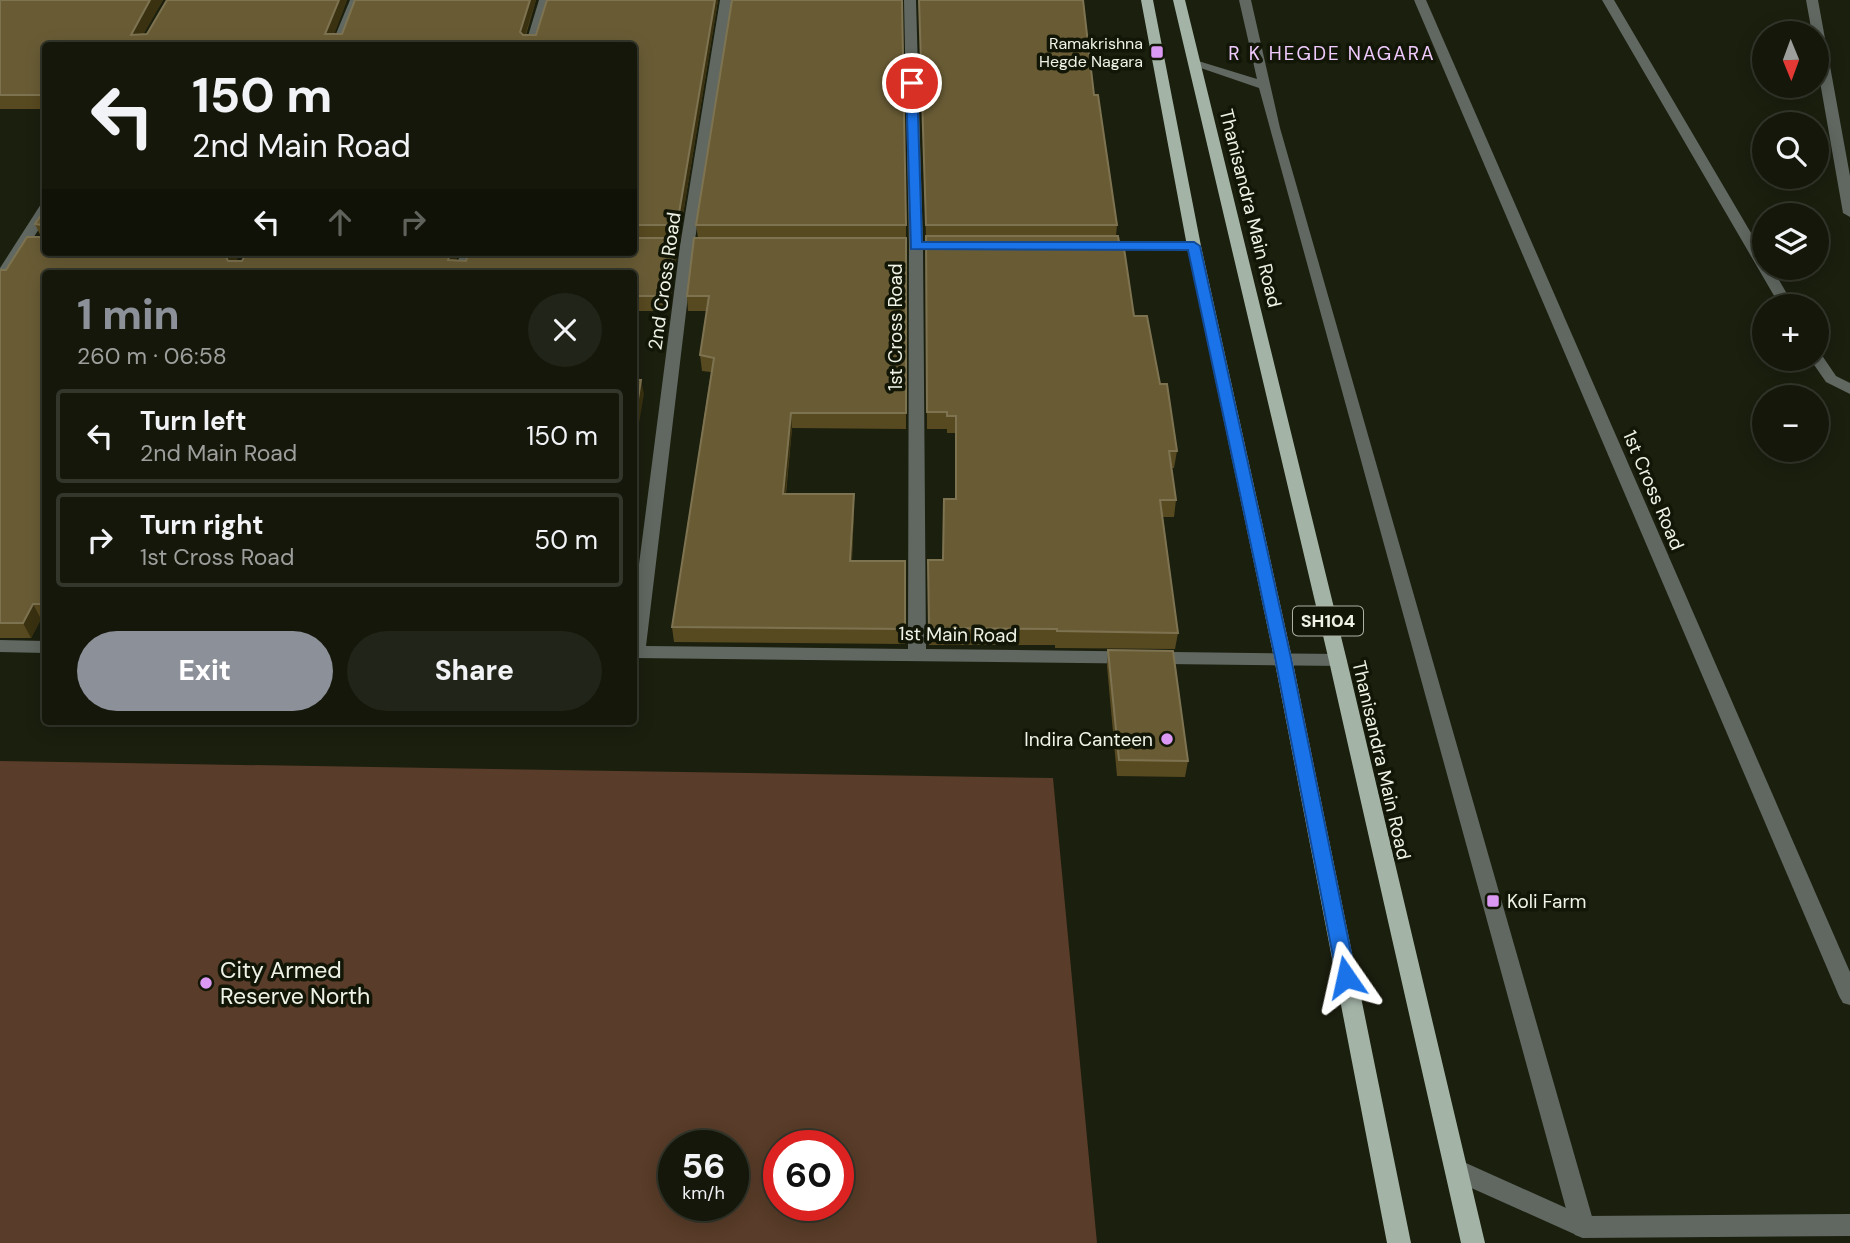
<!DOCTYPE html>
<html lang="en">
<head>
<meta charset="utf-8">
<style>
	body { margin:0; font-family:"DM Sans",sans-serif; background:#212418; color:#f1f3f6; height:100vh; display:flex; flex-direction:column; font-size:26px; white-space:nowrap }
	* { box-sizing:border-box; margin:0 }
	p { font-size:23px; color:#9d9f9c }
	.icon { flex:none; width:38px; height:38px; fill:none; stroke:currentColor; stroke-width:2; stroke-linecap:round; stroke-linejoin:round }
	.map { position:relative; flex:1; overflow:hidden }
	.side { position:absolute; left:42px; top:270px; width:595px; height:455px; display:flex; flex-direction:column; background:#14170a; border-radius:7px; box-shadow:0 4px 18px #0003,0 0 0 2px #33362b }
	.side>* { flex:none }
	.guide { position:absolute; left:42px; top:42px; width:595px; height:214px; border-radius:7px; box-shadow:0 4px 18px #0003,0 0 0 2px #33362b; background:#14170a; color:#f1f3f6; overflow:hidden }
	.needle { width:46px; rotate:179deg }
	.fabs { position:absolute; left:1752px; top:21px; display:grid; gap:14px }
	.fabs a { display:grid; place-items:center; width:77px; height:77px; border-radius:50%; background:#14170a; box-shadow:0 4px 18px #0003,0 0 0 2px #33362b; font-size:35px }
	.speed { position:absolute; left:658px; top:1130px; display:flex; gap:14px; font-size:35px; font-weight:700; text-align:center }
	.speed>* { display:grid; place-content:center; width:91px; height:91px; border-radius:50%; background:#14170a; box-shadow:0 4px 18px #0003,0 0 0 2px #33362b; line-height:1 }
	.speed small { font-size:18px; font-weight:400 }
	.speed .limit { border:10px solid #d22; background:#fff; color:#111 }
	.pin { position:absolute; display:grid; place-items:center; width:60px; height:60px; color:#fff; margin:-30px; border:4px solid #fff; border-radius:50%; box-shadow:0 2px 7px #0007 }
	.me { position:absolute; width:77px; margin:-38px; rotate:349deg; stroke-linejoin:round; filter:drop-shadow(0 0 5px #0008) }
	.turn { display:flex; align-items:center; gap:24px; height:147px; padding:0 35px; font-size:32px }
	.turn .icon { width:91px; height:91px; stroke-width:2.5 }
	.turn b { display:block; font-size:49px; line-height:60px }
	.lanes { display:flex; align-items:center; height:66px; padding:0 35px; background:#0003; justify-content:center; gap:35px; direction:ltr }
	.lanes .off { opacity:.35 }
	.round { display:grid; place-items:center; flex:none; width:74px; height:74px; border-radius:37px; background:#212418 }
	.summary { display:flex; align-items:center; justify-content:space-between; height:119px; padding:0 35px }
	h1 { font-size:42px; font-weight:800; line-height:52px; color:#8c9099 }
	.button { display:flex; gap:14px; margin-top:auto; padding:14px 35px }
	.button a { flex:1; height:80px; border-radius:42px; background:#8c9099; color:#fff; font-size:28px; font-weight:800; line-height:80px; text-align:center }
	.button a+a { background:#212418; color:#f1f3f6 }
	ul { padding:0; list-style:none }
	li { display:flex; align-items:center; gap:21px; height:94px; margin:0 14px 10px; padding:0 21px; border:4px solid #33362b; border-radius:7px }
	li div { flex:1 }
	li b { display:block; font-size:26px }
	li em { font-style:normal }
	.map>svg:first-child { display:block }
</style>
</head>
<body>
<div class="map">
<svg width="1850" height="1243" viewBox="0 0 1850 1243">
	<rect width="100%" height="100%" fill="#1b1f0e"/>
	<!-- green -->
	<path fill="#593c29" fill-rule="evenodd" d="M0,761l1053,17 44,465h-1097zM733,1146v60h-59v-60zM838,1146v60h-59v-60z"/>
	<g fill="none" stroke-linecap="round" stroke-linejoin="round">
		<!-- lane -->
		<polygon fill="#606861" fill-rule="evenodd" points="1239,0 1251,0 1280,128 1595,1227 1591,1235 1583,1238 1575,1235 1571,1227 1259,88 1189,64 1195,60 1257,79"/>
		<!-- street -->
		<g fill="#606861" fill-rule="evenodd">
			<polygon points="350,0 362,0 343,46 331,46"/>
			<polygon points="539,0 551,0 537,46 525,46"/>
			<polygon points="720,0 732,0 694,246 646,646 908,649 909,246 904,0 916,0 923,246 926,649 1338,654 1344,656 1347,661 1344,666 634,658 634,603 680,246"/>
			<polygon points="1414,0 1426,0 1850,972 1850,1005 1843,1003 1839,996"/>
			<polygon points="1602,0 1614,0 1764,255 1764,268 1772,268 1794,306 1780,306"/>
			<polygon points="1806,0 1818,0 1850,176 1850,217 1843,213 1816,59 1816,33 1812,33"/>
			<polygon points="46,203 46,218 5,282 0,283 0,268 41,204"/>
			<polygon points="1096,242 1194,242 1201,246 1194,250 1091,249 1089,246"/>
			<polygon points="461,252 475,252 468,273 454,273"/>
			<polygon points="1816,353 1821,354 1836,376 1850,383 1850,394 1826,382 1810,359 1816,359"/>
			<polygon points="0,640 46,641 46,653 0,652"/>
			<polygon points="1457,1159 1584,1216 1850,1214 1850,1236 1583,1238 1449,1178 1446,1170 1449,1162"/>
		</g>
		<!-- primary -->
		<g fill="#a3b4a7" fill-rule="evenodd">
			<polygon points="1141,0 1153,0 1201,246 1292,658 1411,1243 1387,1243 1274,658 1187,246"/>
			<polygon points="1173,0 1185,0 1347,661 1485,1243 1461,1243 1329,661"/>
		</g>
	</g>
	<!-- wall -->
	<g fill="#584a20">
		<polygon points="0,0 163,0 143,34 147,34 167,0 347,0 334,34 342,34 355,0 536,0 526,35 536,35 718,0 679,239 675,239 677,253 669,311 634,311 634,273 46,273 46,619 41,619 31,638 0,638 0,270 6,270 41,237 35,224 236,261 459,252 456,260 466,261 634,252 634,46 46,46 46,109 0,109"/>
		<polygon points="919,0 1094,95 1117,225 1116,236 1120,248 1134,316 1160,384 1177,451 1174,468 1171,468 1176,500 1174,517 1163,517 1178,633 1175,649 1055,648 1055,645 929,645 928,560 943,560 956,499 956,433 947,433 947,429 927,429 926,239"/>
		<polygon points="696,225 906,225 906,429 792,428 786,494 854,494 854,510 852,561 905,561 905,644 674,642 672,627 711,372 702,371 700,355 707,311 688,311 687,296 698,238"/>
		<polygon points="1108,650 1188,761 1185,777 1117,776 1107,666"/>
	</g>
	<!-- shaded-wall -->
	<g fill="#393110">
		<polygon points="150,0 163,0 137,46 131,35"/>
		<polygon points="339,0 347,0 330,46 325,34"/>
		<polygon points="530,0 536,0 522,45 520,32"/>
		<polygon points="715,0 718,0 679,239 677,225"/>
		<polygon points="675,238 677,253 669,311 668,296"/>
		<polygon points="229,252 241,252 231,272 226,257"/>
		<polygon points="451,252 459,252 452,273 448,260"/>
		<polygon points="641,380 644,394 634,453 634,425"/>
		<polygon points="791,413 792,428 784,509 783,494"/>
		<polygon points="854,494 854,510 851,576 850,561"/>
		<polygon points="33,604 41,619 31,638 23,623"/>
	</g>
	<!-- building -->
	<g fill="#695c35" stroke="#7e7351" stroke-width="2">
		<polygon points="0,0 150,0 131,35 147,34 167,0 339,0 325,34 342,34 355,0 530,0 520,32 523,35 536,35 547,0 715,0 677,225 634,225 634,46 46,46 46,95 0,95"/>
		<polygon points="732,0 902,0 906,225 696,225"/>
		<polygon points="919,0 1083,0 1094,95 1098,95 1117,225 926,225"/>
		<polygon points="46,208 46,252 229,252 226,257 228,261 242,261 247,252 451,252 448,260 466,261 469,252 634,252 634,238 675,238 668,296 634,296 634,273 46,273 46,604 33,604 23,623 0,623 0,270 6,270 27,237 42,237 42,225 35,224"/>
		<polygon points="926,236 1118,236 1120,248 1124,248 1134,316 1147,316 1160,384 1167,384 1177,451 1169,451 1176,500 1160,500 1178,633 1057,631 1057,629 929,628 928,560 943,560 944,499 956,499 956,416 947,416 947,412 927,412"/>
		<polygon points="694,238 906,238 906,413 791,413 783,494 854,494 850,561 905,561 905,629 672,627 714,358 700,355 709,296 687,296"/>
		<polygon points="634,380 641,380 634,425"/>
		<polygon points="1108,650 1173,651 1188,761 1119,760"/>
	</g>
	<!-- route -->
	<polygon fill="#1a73e8" stroke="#114b97" stroke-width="2" points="912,80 917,83 922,242 1194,242 1200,246 1291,658 1356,977 1353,983 1340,983 1337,977 1275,658 1188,250 911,249 906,83"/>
	<!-- markers -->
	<g fill="#dc99f4" stroke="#121606" stroke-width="2.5">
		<rect x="1150" y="45" width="14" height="14" rx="3.5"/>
		<circle cx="1167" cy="739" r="7"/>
		<rect x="1486" y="894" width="14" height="14" rx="3.5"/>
		<circle cx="206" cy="983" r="7"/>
	</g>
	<g text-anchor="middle" stroke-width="7" stroke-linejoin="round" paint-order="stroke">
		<!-- far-poi labels -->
		<g font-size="16" fill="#eff2e7" stroke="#121606" text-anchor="end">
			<text x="1143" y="49">Ramakrishna<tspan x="1143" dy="18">Hegde Nagara</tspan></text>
		</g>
		<!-- shield labels -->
		<rect fill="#121606" stroke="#adb0a4" stroke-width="2" x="1293" y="606.5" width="70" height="29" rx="5"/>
		<g font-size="18" font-weight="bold" fill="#eff2e7">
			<text x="1328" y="627">SH104</text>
		</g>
		<!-- far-quarter labels -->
		<g font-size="19" letter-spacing="2" fill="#f1cbff" stroke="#121606">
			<text x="1332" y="60">R K HEGDE NAGARA</text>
		</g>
		<!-- street labels -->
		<g font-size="19" fill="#eff2e7" stroke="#121606">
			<text transform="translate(1251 208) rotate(76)" y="7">Thanisandra Main Road</text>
			<text transform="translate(664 281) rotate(-82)" y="7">2nd Cross Road</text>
			<text transform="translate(895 327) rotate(-90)" y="7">1st Cross Road</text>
			<text transform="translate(1654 490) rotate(67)" y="7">1st Cross Road</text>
			<text transform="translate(958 634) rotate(1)" y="7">1st Main Road</text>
			<text transform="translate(1382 760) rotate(77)" y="7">Thanisandra Main Road</text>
		</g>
		<!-- poi labels -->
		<g font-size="19" fill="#eff2e7" stroke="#121606" text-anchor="end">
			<text x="1153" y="746">Indira Canteen</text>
			<text x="1507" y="908" text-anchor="start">Koli Farm</text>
		</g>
		<!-- near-poi labels -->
		<g font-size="23" fill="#eff2e7" stroke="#121606" text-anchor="start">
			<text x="220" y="978">City Armed<tspan x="220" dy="26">Reserve North</tspan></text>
		</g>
	</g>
</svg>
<div class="fabs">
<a><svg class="needle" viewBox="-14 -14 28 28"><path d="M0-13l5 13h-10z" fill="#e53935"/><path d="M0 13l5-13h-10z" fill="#9d9f9c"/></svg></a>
<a><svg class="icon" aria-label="search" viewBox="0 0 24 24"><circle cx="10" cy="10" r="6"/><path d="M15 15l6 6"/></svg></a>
<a><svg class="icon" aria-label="layers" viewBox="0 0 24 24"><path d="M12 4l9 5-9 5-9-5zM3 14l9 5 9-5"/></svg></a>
<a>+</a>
<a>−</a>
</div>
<div class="speed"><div>56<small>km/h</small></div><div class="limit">60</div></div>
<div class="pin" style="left:912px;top:83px;background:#d93025"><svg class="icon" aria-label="arrive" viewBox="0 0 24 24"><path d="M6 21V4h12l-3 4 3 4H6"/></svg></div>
<svg class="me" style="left:1346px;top:977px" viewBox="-20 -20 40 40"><path d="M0-17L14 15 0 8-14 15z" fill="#1a73e8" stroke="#fff" stroke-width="4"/></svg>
<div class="guide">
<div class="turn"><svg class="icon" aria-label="left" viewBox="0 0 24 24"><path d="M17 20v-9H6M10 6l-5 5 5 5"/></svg><div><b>150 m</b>2nd Main Road</div></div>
<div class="lanes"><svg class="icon" aria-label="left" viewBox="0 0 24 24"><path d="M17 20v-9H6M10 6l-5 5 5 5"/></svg><svg class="icon off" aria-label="ahead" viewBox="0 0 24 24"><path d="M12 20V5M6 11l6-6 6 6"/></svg><svg class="icon off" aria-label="right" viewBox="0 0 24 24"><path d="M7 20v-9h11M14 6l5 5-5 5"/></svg></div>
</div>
<section class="side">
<div class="summary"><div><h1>1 min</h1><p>260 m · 06:58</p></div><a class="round"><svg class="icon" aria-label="close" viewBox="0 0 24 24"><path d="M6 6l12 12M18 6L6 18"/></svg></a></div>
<ul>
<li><svg class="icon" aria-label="left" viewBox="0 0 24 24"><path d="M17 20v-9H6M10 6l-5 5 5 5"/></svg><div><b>Turn left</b><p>2nd Main Road</p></div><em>150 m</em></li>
<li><svg class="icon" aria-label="right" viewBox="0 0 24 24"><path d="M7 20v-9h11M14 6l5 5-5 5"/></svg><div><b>Turn right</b><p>1st Cross Road</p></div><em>50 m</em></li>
</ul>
<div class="button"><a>Exit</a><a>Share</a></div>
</section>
</div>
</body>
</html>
